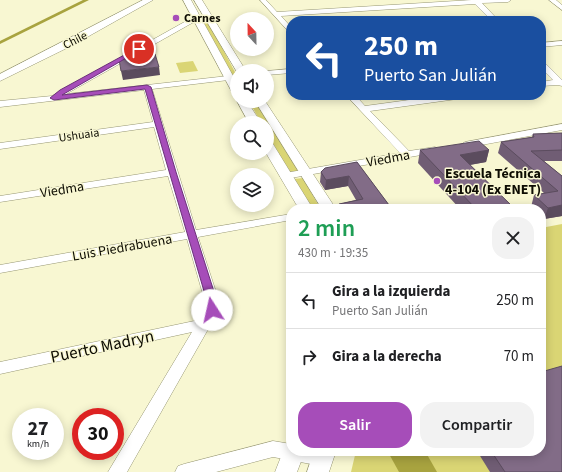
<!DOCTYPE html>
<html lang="es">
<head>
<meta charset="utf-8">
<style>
	body { margin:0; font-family:"Source Sans 3",sans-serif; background:#f2f2f2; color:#202124; height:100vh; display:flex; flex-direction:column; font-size:15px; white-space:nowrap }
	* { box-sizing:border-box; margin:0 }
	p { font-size:13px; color:#757577 }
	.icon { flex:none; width:22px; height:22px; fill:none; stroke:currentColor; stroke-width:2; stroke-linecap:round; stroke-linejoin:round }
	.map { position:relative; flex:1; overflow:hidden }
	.drawer { position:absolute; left:286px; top:204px; width:260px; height:252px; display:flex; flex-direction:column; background:#fff; border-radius:16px; box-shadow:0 2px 10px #0003 }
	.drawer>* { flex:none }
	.top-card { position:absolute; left:286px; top:16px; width:260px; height:84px; border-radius:16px; box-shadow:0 2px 10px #0003; background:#1a4fa0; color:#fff; overflow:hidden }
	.needle { width:26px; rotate:338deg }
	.buttons { position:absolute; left:230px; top:12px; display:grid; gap:8px }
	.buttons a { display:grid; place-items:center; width:44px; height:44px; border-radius:50%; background:#fff; box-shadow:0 2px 10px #0003; font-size:20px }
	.speed { position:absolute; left:12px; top:408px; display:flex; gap:8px; font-size:20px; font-weight:700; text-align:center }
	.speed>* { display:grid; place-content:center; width:52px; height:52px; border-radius:50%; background:#fff; box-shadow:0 2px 10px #0003; line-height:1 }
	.speed small { font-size:10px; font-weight:400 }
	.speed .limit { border:6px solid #d22; background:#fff; color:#111 }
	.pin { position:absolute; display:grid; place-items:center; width:34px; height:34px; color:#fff; margin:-17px; border:2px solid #fff; border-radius:50%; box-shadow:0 1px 4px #0007 }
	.me { position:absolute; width:44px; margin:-22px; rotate:350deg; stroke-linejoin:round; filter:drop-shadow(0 0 3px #0008) }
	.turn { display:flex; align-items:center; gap:14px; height:84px; padding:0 12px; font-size:18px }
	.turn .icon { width:52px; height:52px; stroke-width:2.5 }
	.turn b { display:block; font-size:28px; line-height:34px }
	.round { display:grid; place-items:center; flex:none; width:42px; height:42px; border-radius:16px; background:#f2f2f2 }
	.headline { display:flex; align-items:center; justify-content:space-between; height:68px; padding:0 12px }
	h1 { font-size:24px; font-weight:600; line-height:30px; color:#1e9e55 }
	.action { display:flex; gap:8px; margin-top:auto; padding:8px 12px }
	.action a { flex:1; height:46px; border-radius:16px; background:#a64db9; color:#fff; font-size:16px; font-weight:600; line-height:46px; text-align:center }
	.action a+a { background:#f2f2f2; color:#202124 }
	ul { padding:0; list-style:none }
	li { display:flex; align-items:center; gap:12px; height:56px; padding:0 12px; border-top:1px solid #e0e0e0 }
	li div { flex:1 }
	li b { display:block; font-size:15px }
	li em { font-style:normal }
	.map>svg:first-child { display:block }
</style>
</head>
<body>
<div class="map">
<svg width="562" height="472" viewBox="0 0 562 472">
	<rect width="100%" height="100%" fill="#f8f7d2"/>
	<!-- green -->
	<g fill="#dad574">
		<polygon points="207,19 237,76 230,77 198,21"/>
		<polygon points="193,61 198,71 180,73 176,63"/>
		<polygon points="249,101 257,101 299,171 290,173 267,133 267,123 261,123"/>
		<polygon points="303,178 320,208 313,209 294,179"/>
		<polygon points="562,224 562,472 351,472 356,451 541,451 541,228"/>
	</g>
	<!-- water -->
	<g fill="#a8a33f">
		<polygon points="83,0 89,0 0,44 0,41"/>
		<polygon points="425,451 437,472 399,472 388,452"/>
	</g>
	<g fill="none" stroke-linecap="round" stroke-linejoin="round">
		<defs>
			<g id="minor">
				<polygon points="260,0 266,0 277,12 472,0 511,0 508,2 482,3 499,21 492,21 475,4 281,16 291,27 291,33 289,32"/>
				<polygon points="549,0 556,0 562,5 562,10"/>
				<polygon points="209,16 211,17 211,19 192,23 66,94 237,75 237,79 152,89 196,230 291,214 291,220 198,237 218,298 219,310 127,472 108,472 192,332 0,374 0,362 199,320 205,310 204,298 187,239 0,273 0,265 185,232 168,176 0,202 0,196 166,170 154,127 0,149 0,143 153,122 144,90 0,107 0,101 52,96 188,20"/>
				<polygon points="562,41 562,45 541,47 541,43"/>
				<polygon points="541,62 544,62 562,80 562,86 558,85 541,86 541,82 553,80 541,68"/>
				<polygon points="291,69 291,73 267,75 267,71 266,71"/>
				<polygon points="346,95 355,95 365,106 446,95 468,95 464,98 370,111 409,151 435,147 440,150 438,152 285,179 281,178 280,176 285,173 400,153"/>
				<polygon points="562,124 562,130 465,148 460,145 465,142"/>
				<polygon points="273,441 291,444 291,451 325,451 328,452 331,458 328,464 322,466 273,457 216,472 175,472 178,466 184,464"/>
			</g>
			<g id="tertiary">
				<polygon points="183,0 191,0 237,83 237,95 232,92"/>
				<polygon points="194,0 202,0 246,71 237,71 237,72"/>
				<polygon points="237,101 247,101 261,123 249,123"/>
				<polygon points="255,101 265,101 336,209 322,209"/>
				<polygon points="267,140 271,141 273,144 313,209 299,209 266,153"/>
				<polygon points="291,442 291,451 305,451 297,472 275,472 286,444"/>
				<polygon points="314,451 336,451 329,472 307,472"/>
			</g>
			<polygon id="secondary" points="143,0 153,0 73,45 0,81 0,74"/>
		</defs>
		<!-- minor casing -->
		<use href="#minor" stroke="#979774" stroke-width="1"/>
		<!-- tertiary casing -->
		<use href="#tertiary" stroke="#979774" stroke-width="1"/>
		<!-- secondary casing -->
		<use href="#secondary" stroke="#979774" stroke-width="1"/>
		<!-- minor -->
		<use href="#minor" fill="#fff" fill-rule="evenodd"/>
		<!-- tertiary -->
		<use href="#tertiary" fill="#fff" fill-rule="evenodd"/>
		<!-- secondary -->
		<use href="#secondary" fill="#fff" fill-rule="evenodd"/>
	</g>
	<!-- wall -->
	<g fill="#705d74">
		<polygon points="562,133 562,161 544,161 562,176 562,216 544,219 541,216 541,209 533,209 531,207 534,195 544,193 498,153 501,142 532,137 533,134"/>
		<polygon points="420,150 489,150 486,162 470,165 514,209 460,209 418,163"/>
		<polygon points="357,162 389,205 388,209 339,209 339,204 356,200 348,186 325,190 320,182 321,172"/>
		<polygon points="477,451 541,451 562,472 490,472"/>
	</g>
	<!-- shaded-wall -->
	<g fill="#5b4c5e">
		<polygon points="159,67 160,75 123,80 121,71"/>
		<polygon points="489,150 486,162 457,167 460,155"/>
		<polygon points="349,176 348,186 325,190 326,180"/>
		<polygon points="389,205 388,209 370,209"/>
		<polygon points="562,205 562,216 544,219 548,208"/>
	</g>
	<!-- building -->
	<g fill="#826c87" stroke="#5b4c5e">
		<polygon points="155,54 159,67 121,71 119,59"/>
		<polygon points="562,133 562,150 531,151 562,176 562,205 548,208 534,195 558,191 501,142 534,137 533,134"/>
		<polygon points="479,141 489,150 460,155 514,208 508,209 476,209 420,150"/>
		<polygon points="357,162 389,205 370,209 342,209 339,204 363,199 349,176 326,180 321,172 325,168"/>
		<polygon points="562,366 562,472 505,472 491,451 541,451 541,372"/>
	</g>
	<!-- route -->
	<polygon fill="#a64db9" stroke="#6c3278" points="137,48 142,49 62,95 147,85 151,87 176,172 216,298 218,310 216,313 209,313 206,298 145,89 54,100 50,98 60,90"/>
	<!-- markers -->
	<g fill="#a64db9" stroke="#f8f7d2" stroke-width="1.5">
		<circle cx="176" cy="18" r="4"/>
		<circle cx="437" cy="181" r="4"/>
	</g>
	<g text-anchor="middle" stroke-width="3" stroke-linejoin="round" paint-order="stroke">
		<!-- far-poi labels -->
		<g font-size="12" font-weight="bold" fill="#0d0c02" stroke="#f8f7d2" text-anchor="start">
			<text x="184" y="22">Carnes</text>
		</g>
		<!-- far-street labels -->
		<g font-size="12" fill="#0d0c02" stroke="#f8f7d2">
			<text transform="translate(75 40) rotate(-27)" y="4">Chile</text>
			<text transform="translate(79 135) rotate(-8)" y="4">Ushuaia</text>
		</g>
		<!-- street labels -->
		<g font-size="14" fill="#0d0c02" stroke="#f8f7d2">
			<text transform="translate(388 158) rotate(-10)" y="5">Viedma</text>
			<text transform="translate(62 189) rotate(-9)" y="5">Viedma</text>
			<text transform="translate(122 247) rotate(-10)" y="5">Luis Piedrabuena</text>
		</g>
		<!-- poi labels -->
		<g font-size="14" font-weight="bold" fill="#0d0c02" stroke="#f8f7d2" text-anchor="start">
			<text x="445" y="178">Escuela Técnica<tspan x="445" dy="16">4-104 (Ex ENET)</tspan></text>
		</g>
		<!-- near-street labels -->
		<g font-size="17" fill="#0d0c02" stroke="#f8f7d2">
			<text transform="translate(102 346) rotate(-12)" y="6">Puerto Madryn</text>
		</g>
	</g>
</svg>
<div class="buttons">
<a><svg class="needle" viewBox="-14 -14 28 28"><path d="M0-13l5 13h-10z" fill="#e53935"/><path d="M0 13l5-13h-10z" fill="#757577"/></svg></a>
<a><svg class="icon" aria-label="sound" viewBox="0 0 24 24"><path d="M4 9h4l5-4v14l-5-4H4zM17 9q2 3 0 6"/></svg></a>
<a><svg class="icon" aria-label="search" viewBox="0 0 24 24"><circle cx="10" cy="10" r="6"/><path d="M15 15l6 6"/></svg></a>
<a><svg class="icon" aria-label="layers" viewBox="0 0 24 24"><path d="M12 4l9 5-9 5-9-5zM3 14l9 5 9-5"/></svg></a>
</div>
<div class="speed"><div>27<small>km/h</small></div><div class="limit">30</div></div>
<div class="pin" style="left:139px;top:49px;background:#d93025"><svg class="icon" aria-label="arrive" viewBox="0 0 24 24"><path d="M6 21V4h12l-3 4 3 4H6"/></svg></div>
<svg class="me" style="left:212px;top:310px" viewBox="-20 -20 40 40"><circle r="19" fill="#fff"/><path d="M0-13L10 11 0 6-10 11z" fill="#a64db9"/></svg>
<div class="top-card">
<div class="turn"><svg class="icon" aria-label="left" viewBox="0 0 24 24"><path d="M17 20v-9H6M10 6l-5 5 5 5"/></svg><div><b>250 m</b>Puerto San Julián</div></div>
</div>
<section class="drawer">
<div class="headline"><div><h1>2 min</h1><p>430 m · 19:35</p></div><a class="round"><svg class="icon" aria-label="close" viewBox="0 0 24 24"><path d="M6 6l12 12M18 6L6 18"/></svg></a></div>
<ul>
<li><svg class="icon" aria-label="left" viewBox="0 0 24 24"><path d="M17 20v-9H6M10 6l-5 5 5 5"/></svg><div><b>Gira a la izquierda</b><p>Puerto San Julián</p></div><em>250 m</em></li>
<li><svg class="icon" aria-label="right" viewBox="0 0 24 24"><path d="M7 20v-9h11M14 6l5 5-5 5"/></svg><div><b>Gira a la derecha</b></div><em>70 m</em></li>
</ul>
<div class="action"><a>Salir</a><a>Compartir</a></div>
</section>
</div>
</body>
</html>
